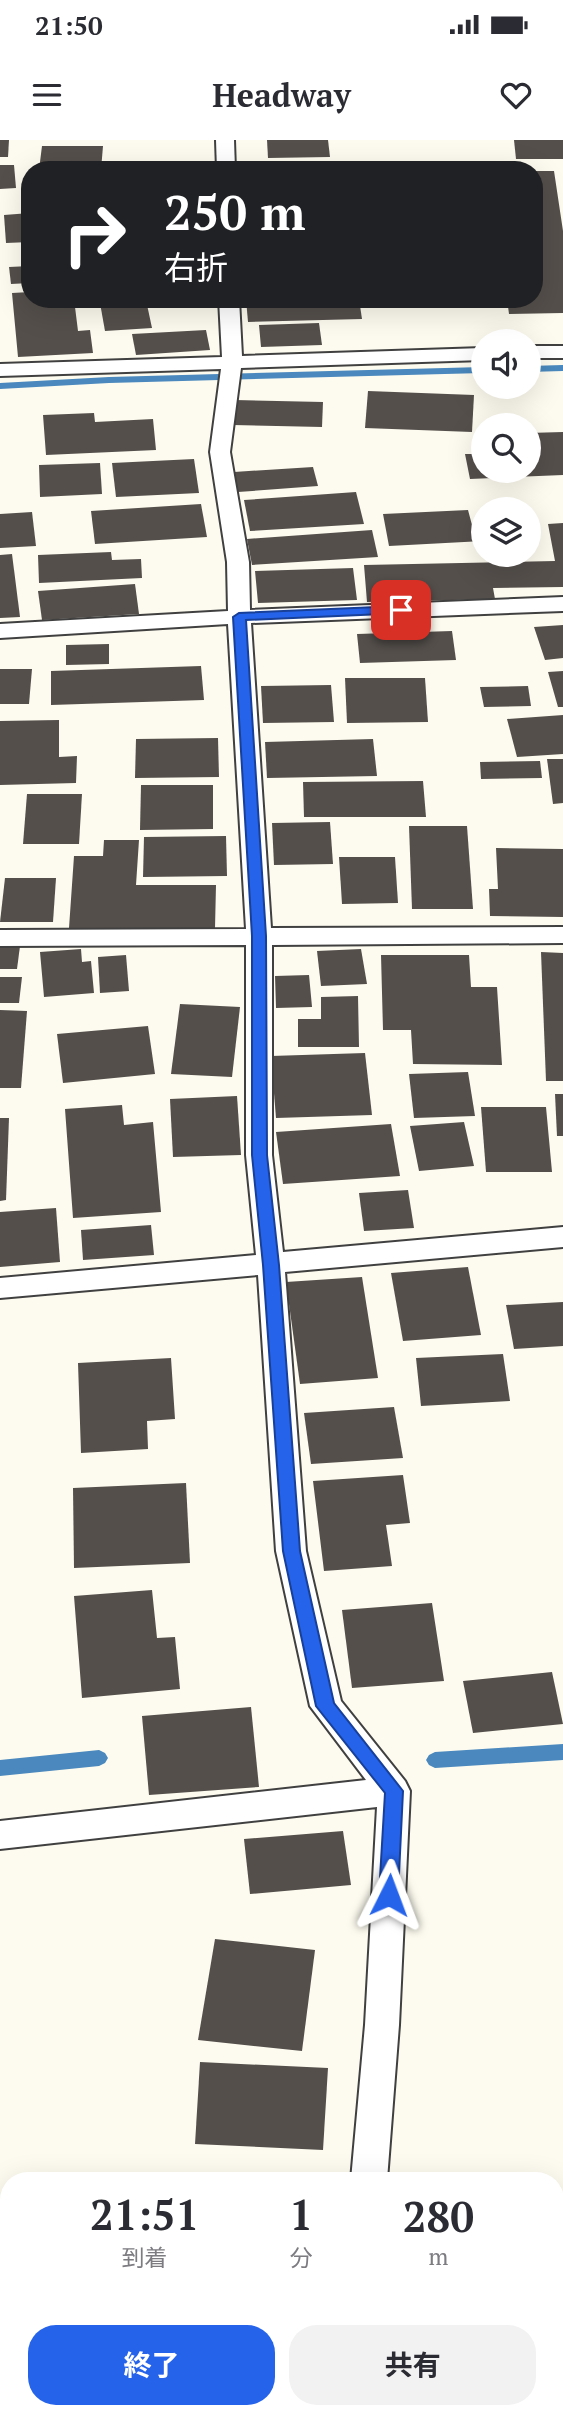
<!DOCTYPE html>
<html lang="ja">
<head>
<meta charset="utf-8">
<style>
	body { margin:0; font-family:"PT Serif","Noto Sans JP",serif; background:#f2f2f3; color:#2b2b33; height:100vh; display:flex; flex-direction:column; font-size:26px; white-space:nowrap }
	* { box-sizing:border-box; margin:0 }
	p { font-size:23px; color:#7c7c81 }
	.icon { flex:none; width:38px; height:38px; fill:none; stroke:currentColor; stroke-width:2; stroke-linecap:round; stroke-linejoin:round }
	.map { position:relative; flex:1; overflow:hidden }
	.details { position:absolute; left:0px; top:2032px; width:564px; height:247px; display:flex; flex-direction:column; background:#fff; border-radius:28px 28px 0 0; box-shadow:0 7px 28px #0002 }
	.details>* { flex:none }
	.top-card { position:absolute; left:21px; top:21px; width:522px; height:147px; border-radius:28px; box-shadow:0 7px 28px #0002; background:#202124; color:#fff; overflow:hidden }
	.fabs { position:absolute; left:471px; top:189px; display:grid; gap:14px }
	.fabs a { display:grid; place-items:center; width:70px; height:70px; border-radius:50%; background:#fff; box-shadow:0 7px 28px #0002; font-size:35px }
	.pin { position:absolute; display:grid; place-items:center; width:60px; height:60px; color:#fff; margin:-30px; border-radius:14px; box-shadow:0 4px 10px #0006 }
	.me { position:absolute; width:77px; margin:-38px; rotate:3deg; stroke-linejoin:round; filter:drop-shadow(0 0 5px #0008) }
	.turn { display:flex; align-items:center; gap:24px; height:147px; padding:0 28px; font-size:32px }
	.turn .icon { width:91px; height:91px; stroke-width:2.5 }
	.turn b { display:block; font-size:49px; line-height:60px }
	.eta { display:flex; justify-content:space-evenly; align-items:center; height:119px; text-align:center }
	.eta b { font-size:42px; font-weight:700; line-height:49px }
	.cta { display:flex; gap:14px; margin-top:auto; padding:14px 28px }
	.cta a { flex:1; height:80px; border-radius:28px; background:#2563eb; color:#fff; font-size:28px; font-weight:700; line-height:80px; text-align:center }
	.cta a+a { background:#f2f2f3; color:#2b2b33 }
	.status { display:flex; justify-content:space-between; align-items:center; height:49px; padding:0 35px; background:#fff; direction:ltr }
	.status svg { height:19px; fill:currentColor }
	header { display:flex; justify-content:space-between; align-items:center; height:91px; padding:0 28px; background:#fff; font-size:32px; font-weight:700 }
	.map>svg:first-child { display:block }
</style>
</head>
<body>
<div class="status"><b>21:50</b><svg viewBox="0 0 49 12"><path d="M0 12V9h3v3zM5 12V6h3v6zM10 12V3h3v9zM15 12V0h3v12zM26 1h20v11H26zM47 4h2v5h-2z"/></svg></div>
<header><svg class="icon" aria-label="menu" viewBox="0 0 24 24"><path d="M4 6h16M4 12h16M4 18h16"/></svg>Headway<svg class="icon" aria-label="heart" viewBox="0 0 24 24"><path d="M12 20l-8-8c-3-5 5-10 8-4 3-6 11-1 8 4z"/></svg></header>
<div class="map">
<svg width="563" height="2278" viewBox="0 0 563 2278">
	<rect width="100%" height="100%" fill="#fdfbef"/>
	<g fill="none" stroke-linecap="round" stroke-linejoin="round">
		<!-- stream -->
		<g fill="#4a88bd" fill-rule="evenodd">
			<polygon points="563,225 563,231 528,232 528,226"/>
			<polygon points="483,227 483,233 109,243 0,249 0,243 109,237"/>
			<polygon points="563,1604 563,1620 435,1628 429,1625 426,1620 429,1615 435,1612"/>
			<polygon points="99,1610 105,1613 108,1618 105,1623 99,1626 0,1636 0,1620"/>
		</g>
	</g>
	<!-- building -->
	<g fill="#544f4b">
		<polygon points="0,0 9,0 8,17 0,17"/>
		<polygon points="267,0 328,0 330,17 268,18"/>
		<polygon points="514,0 563,0 563,19 516,19"/>
		<polygon points="42,6 103,6 101,30 39,30"/>
		<polygon points="303,21 336,22 335,30 269,30 269,24 303,24"/>
		<polygon points="0,25 14,25 16,48 0,49"/>
		<polygon points="534,31 554,31 563,91 563,173 509,174 507,159 534,159"/>
		<polygon points="30,73 30,102 6,103 4,75"/>
		<polygon points="30,126 30,143 11,144 9,127"/>
		<polygon points="30,152 30,159 74,159 78,191 90,190 93,213 18,217 12,153"/>
		<polygon points="246,159 359,159 362,179 248,182"/>
		<polygon points="449,159 481,159 482,166 450,166"/>
		<polygon points="146,160 152,188 105,191 100,163"/>
		<polygon points="319,183 322,205 261,207 259,185"/>
		<polygon points="206,190 210,210 136,215 132,194"/>
		<polygon points="368,251 474,255 472,292 365,288"/>
		<polygon points="235,260 323,262 322,287 233,285"/>
		<polygon points="94,273 95,282 153,279 156,310 46,315 43,275"/>
		<polygon points="563,292 563,335 470,339 465,314 483,314 483,331 528,331 528,293"/>
		<polygon points="194,319 199,353 116,357 112,323"/>
		<polygon points="100,323 102,354 40,357 39,325"/>
		<polygon points="313,327 318,346 238,352 234,332"/>
		<polygon points="356,352 364,384 250,391 244,360"/>
		<polygon points="201,364 207,397 95,404 91,371"/>
		<polygon points="468,370 472,385 483,385 483,401 389,406 383,374"/>
		<polygon points="32,372 36,406 0,408 0,374"/>
		<polygon points="563,383 563,447 493,448 495,459 367,462 364,425 555,421 548,384"/>
		<polygon points="372,390 378,417 252,425 247,399"/>
		<polygon points="111,412 112,420 141,419 142,438 39,443 38,415"/>
		<polygon points="12,414 20,477 0,478 0,415"/>
		<polygon points="353,428 357,460 258,463 255,431"/>
		<polygon points="135,444 139,474 42,480 38,451"/>
		<polygon points="563,485 563,518 545,520 534,487"/>
		<polygon points="452,491 456,520 360,523 357,494"/>
		<polygon points="109,504 109,524 66,525 66,505"/>
		<polygon points="201,526 204,560 51,565 51,531"/>
		<polygon points="0,529 32,529 29,564 0,564"/>
		<polygon points="563,531 563,567 558,567 548,532"/>
		<polygon points="345,538 425,538 428,582 347,583"/>
		<polygon points="331,545 334,582 263,583 261,546"/>
		<polygon points="528,546 531,566 484,567 480,547"/>
		<polygon points="563,575 563,614 517,617 507,579"/>
		<polygon points="59,580 59,617 77,616 76,643 0,645 0,581"/>
		<polygon points="218,598 219,637 135,638 136,599"/>
		<polygon points="373,599 377,636 267,638 265,602"/>
		<polygon points="547,619 563,619 563,663 553,664"/>
		<polygon points="540,621 542,638 481,639 480,622"/>
		<polygon points="423,641 426,677 304,677 303,642"/>
		<polygon points="141,645 213,645 213,689 140,690"/>
		<polygon points="27,654 82,654 79,704 23,704"/>
		<polygon points="330,682 333,724 274,725 272,683"/>
		<polygon points="409,686 467,686 473,769 412,769"/>
		<polygon points="226,696 227,736 143,737 144,697"/>
		<polygon points="104,700 139,700 136,745 216,745 215,788 69,788 74,716 103,716"/>
		<polygon points="496,708 563,709 563,777 490,776 489,749 498,749"/>
		<polygon points="339,717 395,717 398,763 342,764"/>
		<polygon points="5,738 56,738 53,782 0,782"/>
		<polygon points="0,806 20,806 17,829 0,829"/>
		<polygon points="81,809 82,822 91,821 94,853 44,857 40,812"/>
		<polygon points="361,809 367,844 321,846 317,811"/>
		<polygon points="541,812 563,813 563,941 546,941"/>
		<polygon points="126,815 129,851 100,853 98,817"/>
		<polygon points="381,815 469,815 471,847 497,847 502,925 413,924 411,890 383,890"/>
		<polygon points="309,835 312,867 276,868 275,836"/>
		<polygon points="0,837 22,837 19,863 0,863"/>
		<polygon points="358,856 359,907 298,907 298,879 321,879 321,857"/>
		<polygon points="180,864 240,867 232,937 171,934"/>
		<polygon points="0,870 27,871 21,948 0,948"/>
		<polygon points="148,886 155,934 63,943 57,894"/>
		<polygon points="365,913 372,975 276,978 271,916"/>
		<polygon points="468,932 475,976 414,978 409,934"/>
		<polygon points="555,954 563,954 563,996 557,996"/>
		<polygon points="237,956 241,1015 173,1017 170,959"/>
		<polygon points="122,965 124,985 153,982 161,1072 73,1078 65,969"/>
		<polygon points="481,967 546,967 552,1032 486,1032"/>
		<polygon points="0,978 9,978 6,1060 0,1061"/>
		<polygon points="464,982 474,1026 419,1031 410,986"/>
		<polygon points="391,984 400,1036 283,1044 276,992"/>
		<polygon points="408,1050 414,1088 364,1091 359,1053"/>
		<polygon points="56,1068 60,1122 0,1127 0,1072"/>
		<polygon points="151,1085 154,1115 83,1120 81,1090"/>
		<polygon points="468,1127 481,1195 403,1201 391,1133"/>
		<polygon points="362,1137 378,1238 300,1244 286,1142"/>
		<polygon points="563,1162 563,1206 514,1209 506,1165"/>
		<polygon points="503,1214 510,1261 421,1266 416,1218"/>
		<polygon points="171,1218 175,1279 147,1281 148,1309 81,1313 78,1223"/>
		<polygon points="394,1267 403,1318 311,1324 304,1273"/>
		<polygon points="403,1335 410,1383 386,1385 392,1426 324,1431 313,1341"/>
		<polygon points="186,1343 190,1423 74,1428 73,1348"/>
		<polygon points="152,1450 157,1498 175,1497 180,1549 82,1558 74,1456"/>
		<polygon points="432,1463 444,1541 352,1548 342,1470"/>
		<polygon points="552,1532 563,1584 473,1593 463,1541"/>
		<polygon points="251,1567 259,1647 149,1655 142,1576"/>
		<polygon points="343,1691 351,1745 250,1754 244,1699"/>
		<polygon points="215,1799 315,1810 302,1911 198,1900"/>
		<polygon points="200,1922 328,1928 323,2010 195,2004"/>
		<polygon points="293,2036 293,2040 129,2040 129,2037"/>
		<rect x="139" y="2270" width="136" height="8"/>
	</g>
	<g fill="none" stroke-linecap="round" stroke-linejoin="round">
		<defs>
			<g id="lane">
				<polygon points="216,0 234,0 235,30 217,30"/>
				<polygon points="219,159 239,159 242,216 483,208 483,220 241,228 230,312 249,422 250,470 563,457 563,471 251,483 271,788 563,787 563,803 272,805 272,1015 283,1112 563,1087 563,1107 285,1132 306,1411 341,1561 405,1641 410,1651 399,1885 387,2040 351,2040 365,1885 377,1667 0,1709 0,1681 366,1640 310,1566 276,1411 258,1135 0,1158 0,1138 256,1115 246,1015 246,805 0,806 0,790 246,789 228,484 0,498 0,484 228,471 227,422 210,312 221,229 0,236 0,224 222,217"/>
				<rect x="528" y="206" width="35" height="12"/>
				<polygon points="563,2133 563,2169 555,2170 555,2134"/>
				<rect x="336" y="2270" width="38" height="8"/>
			</g>
		</defs>
		<!-- lane casing -->
		<use href="#lane" stroke="#404040" stroke-width="4"/>
		<!-- lane -->
		<use href="#lane" fill="#fff" fill-rule="evenodd"/>
	</g>
	<!-- route -->
	<polygon fill="#2563eb" stroke="#184099" stroke-width="2" points="401,466 407,470 405,473 246,480 266,796 267,1015 279,1125 300,1411 334,1563 403,1651 398,1755 395,1761 389,1763 382,1761 379,1755 385,1653 316,1566 283,1411 263,1125 252,1015 252,796 233,477 239,473"/>
</svg>
<div class="fabs">
<a><svg class="icon" aria-label="sound" viewBox="0 0 24 24"><path d="M4 9h4l5-4v14l-5-4H4zM17 9q2 3 0 6"/></svg></a>
<a><svg class="icon" aria-label="search" viewBox="0 0 24 24"><circle cx="10" cy="10" r="6"/><path d="M15 15l6 6"/></svg></a>
<a><svg class="icon" aria-label="layers" viewBox="0 0 24 24"><path d="M12 4l9 5-9 5-9-5zM3 14l9 5 9-5"/></svg></a>
</div>
<div class="pin" style="left:401px;top:470px;background:#d93025"><svg class="icon" aria-label="arrive" viewBox="0 0 24 24"><path d="M6 21V4h12l-3 4 3 4H6"/></svg></div>
<svg class="me" style="left:389px;top:1755px" viewBox="-20 -20 40 40"><path d="M0-17L14 15 0 8-14 15z" fill="#2563eb" stroke="#fff" stroke-width="4"/></svg>
<div class="top-card">
<div class="turn"><svg class="icon" aria-label="right" viewBox="0 0 24 24"><path d="M7 20v-9h11M14 6l5 5-5 5"/></svg><div><b>250 m</b>右折</div></div>
</div>
<section class="details">
<div class="eta">
<div><b>21:51</b><p>到着</p></div>
<div><b>1</b><p>分</p></div>
<div><b>280</b><p>m</p></div>
</div>
<div class="cta"><a>終了</a><a>共有</a></div>
</section>
</div>
</body>
</html>
